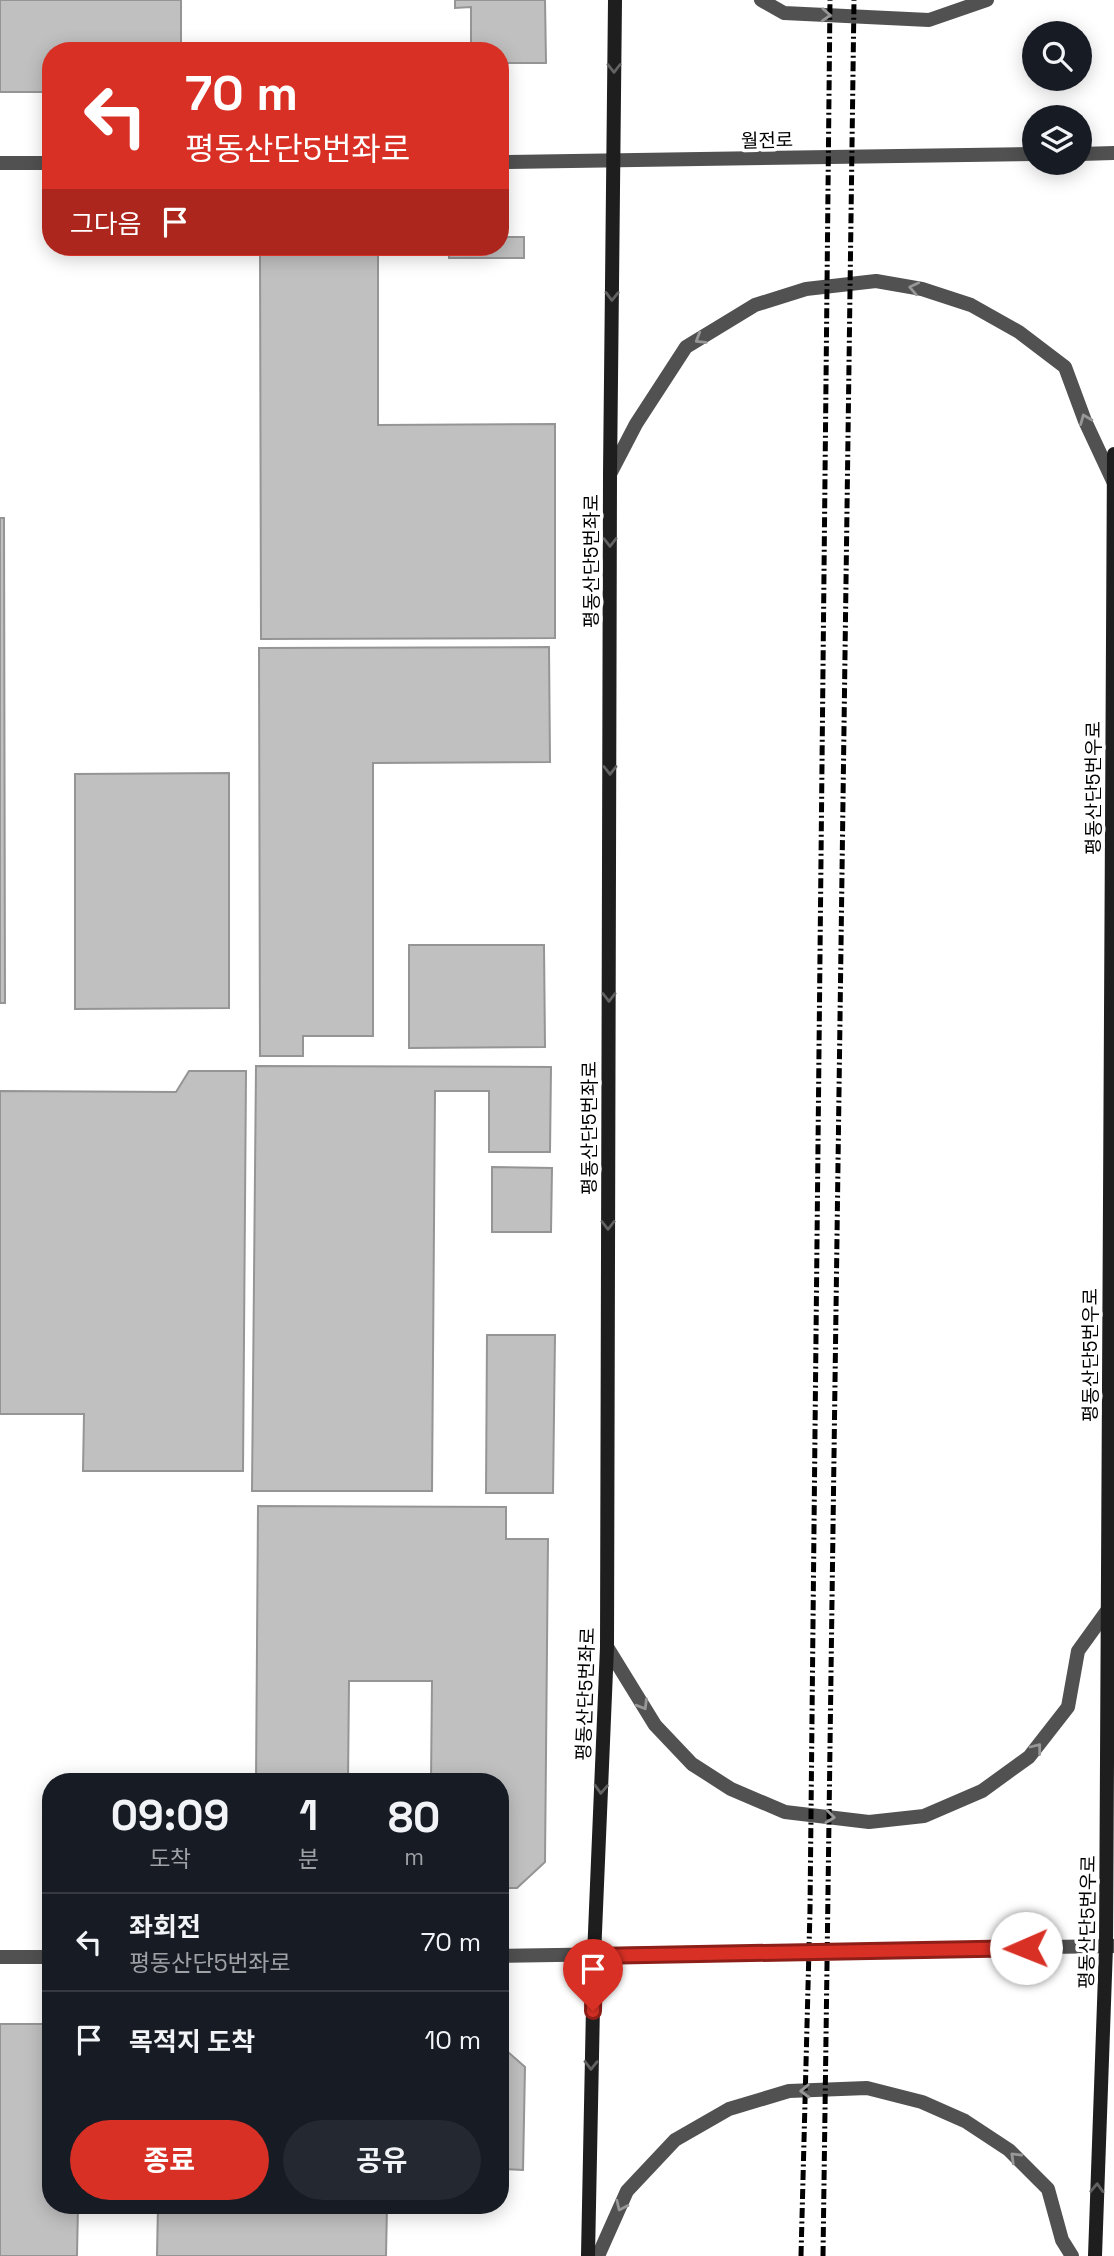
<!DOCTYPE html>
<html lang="ko">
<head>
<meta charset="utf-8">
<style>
	body { margin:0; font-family:"Space Grotesk","Noto Sans KR",sans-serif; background:#242831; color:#f1f3f6; height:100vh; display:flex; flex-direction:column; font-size:26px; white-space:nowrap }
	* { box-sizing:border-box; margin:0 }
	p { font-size:23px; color:#9ea1a6 }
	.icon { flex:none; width:38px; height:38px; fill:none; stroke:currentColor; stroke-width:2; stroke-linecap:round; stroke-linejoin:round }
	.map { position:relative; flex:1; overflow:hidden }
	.panel { position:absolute; left:42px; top:1773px; width:467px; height:441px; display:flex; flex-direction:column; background:#171b24; border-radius:28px; box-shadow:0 4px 18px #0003 }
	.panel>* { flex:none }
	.top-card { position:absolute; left:42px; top:42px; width:467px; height:214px; border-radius:28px; box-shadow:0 4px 18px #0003; background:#d93025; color:#fff; overflow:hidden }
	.fabs { position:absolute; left:1022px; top:21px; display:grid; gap:14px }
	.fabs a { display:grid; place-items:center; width:70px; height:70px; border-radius:50%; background:#171b24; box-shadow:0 4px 18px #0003; font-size:35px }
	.pin { position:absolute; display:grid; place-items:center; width:60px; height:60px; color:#fff; margin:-72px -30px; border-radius:50% 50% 50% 0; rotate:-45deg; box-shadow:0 0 7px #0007 }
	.pin .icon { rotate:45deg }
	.me { position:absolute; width:77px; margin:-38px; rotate:269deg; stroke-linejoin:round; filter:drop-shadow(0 0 5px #0008) }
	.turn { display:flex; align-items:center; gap:24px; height:147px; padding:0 28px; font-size:32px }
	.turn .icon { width:91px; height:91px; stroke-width:2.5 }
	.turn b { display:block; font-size:49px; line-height:60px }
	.then { display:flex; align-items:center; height:66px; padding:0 28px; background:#0003; gap:14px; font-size:26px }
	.eta { display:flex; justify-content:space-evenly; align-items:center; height:119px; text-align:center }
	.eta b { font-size:42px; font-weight:700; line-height:49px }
	.action { display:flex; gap:14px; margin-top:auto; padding:14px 28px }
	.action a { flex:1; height:80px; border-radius:42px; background:#d93025; color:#fff; font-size:28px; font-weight:700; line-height:80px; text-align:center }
	.action a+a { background:#242831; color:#f1f3f6 }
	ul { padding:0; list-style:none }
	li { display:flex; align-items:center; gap:21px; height:98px; padding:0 28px; border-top:2px solid #363941 }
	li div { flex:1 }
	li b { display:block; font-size:26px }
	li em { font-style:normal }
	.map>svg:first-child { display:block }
</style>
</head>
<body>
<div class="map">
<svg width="1114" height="2256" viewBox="0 0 1114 2256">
	<rect width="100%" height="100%" fill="#fff"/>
	<!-- building -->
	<g fill="#c0c0c0" stroke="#959595" stroke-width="2">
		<polygon points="0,0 181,0 181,51 51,51 51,92 0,92"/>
		<polygon points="455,0 545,0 546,63 500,63 500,51 471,51 471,7 455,8"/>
		<polygon points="500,237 524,237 524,258 449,258 449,247 500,247"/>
		<polygon points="260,247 378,247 378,425 555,424 555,638 261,639"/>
		<polygon points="0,518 4,518 5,1003 0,1003"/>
		<polygon points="549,647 550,762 373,763 373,1036 303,1036 303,1056 260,1056 259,648"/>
		<polygon points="229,773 229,1008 75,1009 75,774"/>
		<polygon points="409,945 544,945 545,1047 409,1048"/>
		<polygon points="256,1066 551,1067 550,1152 489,1152 489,1091 435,1091 432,1491 252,1491"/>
		<polygon points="189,1071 246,1071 243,1471 83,1471 84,1414 0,1414 0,1091 176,1092"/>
		<polygon points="492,1167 552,1168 551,1232 492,1232"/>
		<polygon points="487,1335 555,1335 553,1493 486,1493"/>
		<polygon points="258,1506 506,1507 506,1539 548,1539 545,1862 517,1888 500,1888 500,1782 431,1782 432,1681 349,1681 348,1782 256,1782"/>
		<polygon points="0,2024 51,2024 51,2205 78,2205 77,2256 0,2256"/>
		<polygon points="500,2045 525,2067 523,2170 500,2169"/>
		<polygon points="158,2205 387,2205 386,2256 157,2256"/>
	</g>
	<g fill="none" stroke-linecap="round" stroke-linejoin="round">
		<!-- street -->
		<g stroke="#515151" stroke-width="14">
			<polyline points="761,0 784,13 929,20 987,0"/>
			<polyline points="1080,154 1114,153"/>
			<polyline points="500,162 1034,154"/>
			<polyline points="0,163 51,163"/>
			<polyline points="610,474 636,424 686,347 755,305 806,289 876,281 922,289 971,305 1019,332 1065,367 1085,421 1113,481"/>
			<polyline points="607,1647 655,1725 692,1764 731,1789 785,1812 869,1822 924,1816 982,1791 1029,1757 1068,1707 1078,1651 1109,1608"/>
			<polyline points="500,1956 1114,1946"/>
			<polyline points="0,1957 51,1957"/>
			<polyline points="598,2256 627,2191 675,2140 729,2109 789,2091 867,2088 922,2102 965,2121 1009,2150 1048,2189 1062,2240 1072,2256"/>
		</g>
		<!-- secondary -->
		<g stroke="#1e1e1e" stroke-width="14">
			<polyline points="588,2256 594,1956 607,1647 610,474 615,0"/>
			<polyline points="1095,2256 1106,1947 1114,454"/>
		</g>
		<!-- rail -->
		<g stroke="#000" stroke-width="5" stroke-dasharray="10 3.5 2 3.5" stroke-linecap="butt">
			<polyline points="801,2256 810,1910 830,0"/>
			<polyline points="823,2256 854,0"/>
		</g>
	</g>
	<!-- one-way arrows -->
	<defs><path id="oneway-chevron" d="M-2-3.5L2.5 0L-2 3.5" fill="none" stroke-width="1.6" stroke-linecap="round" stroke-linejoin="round" transform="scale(1.75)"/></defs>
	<g stroke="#979797">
		<use href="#oneway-chevron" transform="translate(826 15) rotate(3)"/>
		<use href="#oneway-chevron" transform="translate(914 288) rotate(-168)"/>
		<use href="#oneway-chevron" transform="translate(700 339) rotate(148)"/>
		<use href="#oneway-chevron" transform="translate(1085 419) rotate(-112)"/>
		<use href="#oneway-chevron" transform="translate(643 1705) rotate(59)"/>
		<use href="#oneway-chevron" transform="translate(1037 1748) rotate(-52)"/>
		<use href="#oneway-chevron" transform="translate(830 1817) rotate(7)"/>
		<use href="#oneway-chevron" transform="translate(805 2091) rotate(178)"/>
		<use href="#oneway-chevron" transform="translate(1015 2157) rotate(-136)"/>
		<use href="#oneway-chevron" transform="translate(621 2206) rotate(115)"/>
	</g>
	<g stroke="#626262">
		<use href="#oneway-chevron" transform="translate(614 68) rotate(90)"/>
		<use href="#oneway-chevron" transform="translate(612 296) rotate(91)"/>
		<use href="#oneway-chevron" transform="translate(610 542) rotate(90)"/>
		<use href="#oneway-chevron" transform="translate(610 770) rotate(90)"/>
		<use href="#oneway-chevron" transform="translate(609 997) rotate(90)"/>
		<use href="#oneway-chevron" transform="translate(608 1225) rotate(90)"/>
		<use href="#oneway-chevron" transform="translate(601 1789) rotate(93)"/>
		<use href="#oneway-chevron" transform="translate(591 2065) rotate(91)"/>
		<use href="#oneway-chevron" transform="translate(1097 2188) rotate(-88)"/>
	</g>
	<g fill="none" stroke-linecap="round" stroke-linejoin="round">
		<defs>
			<polyline id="route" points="593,2011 594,1956 1026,1948"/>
		</defs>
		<!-- route casing -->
		<use href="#route" stroke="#8d1f18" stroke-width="18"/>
		<!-- route -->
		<use href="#route" stroke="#d93025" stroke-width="12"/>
	</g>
	<g text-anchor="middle" stroke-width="7" stroke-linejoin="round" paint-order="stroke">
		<!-- street labels -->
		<g font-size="19" fill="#000" stroke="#fff">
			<text transform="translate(767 140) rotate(-1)" y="7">월전로</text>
			<text transform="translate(591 561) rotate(-90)" y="7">평동산단5번좌로</text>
			<text transform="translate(1093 788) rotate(-90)" y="7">평동산단5번우로</text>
			<text transform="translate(589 1128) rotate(-90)" y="7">평동산단5번좌로</text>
			<text transform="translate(1090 1355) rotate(-90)" y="7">평동산단5번우로</text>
			<text transform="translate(585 1694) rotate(-88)" y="7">평동산단5번좌로</text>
			<text transform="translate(1087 1922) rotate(-89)" y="7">평동산단5번우로</text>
		</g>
	</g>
</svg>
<div class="fabs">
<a><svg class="icon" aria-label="search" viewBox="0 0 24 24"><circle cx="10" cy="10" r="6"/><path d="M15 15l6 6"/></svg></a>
<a><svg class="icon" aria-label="layers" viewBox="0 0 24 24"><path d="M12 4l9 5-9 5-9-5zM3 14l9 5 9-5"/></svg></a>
</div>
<div class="pin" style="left:593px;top:2011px;background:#d93025"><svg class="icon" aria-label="arrive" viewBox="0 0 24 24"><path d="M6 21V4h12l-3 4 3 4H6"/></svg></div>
<svg class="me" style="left:1026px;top:1948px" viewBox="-20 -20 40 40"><circle r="19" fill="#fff"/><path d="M0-13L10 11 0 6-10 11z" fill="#d93025"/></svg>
<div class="top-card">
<div class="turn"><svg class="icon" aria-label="left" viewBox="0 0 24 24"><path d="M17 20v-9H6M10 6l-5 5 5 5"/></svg><div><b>70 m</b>평동산단5번좌로</div></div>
<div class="then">그다음<svg class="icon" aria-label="arrive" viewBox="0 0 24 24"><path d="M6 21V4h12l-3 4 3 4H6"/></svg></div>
</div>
<section class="panel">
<div class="eta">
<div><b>09:09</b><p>도착</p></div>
<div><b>1</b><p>분</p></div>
<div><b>80</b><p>m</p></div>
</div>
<ul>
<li><svg class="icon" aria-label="left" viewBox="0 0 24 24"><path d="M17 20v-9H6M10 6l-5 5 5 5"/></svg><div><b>좌회전</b><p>평동산단5번좌로</p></div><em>70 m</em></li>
<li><svg class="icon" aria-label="arrive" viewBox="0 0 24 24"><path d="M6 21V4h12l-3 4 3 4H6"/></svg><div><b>목적지 도착</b></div><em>10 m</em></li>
</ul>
<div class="action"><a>종료</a><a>공유</a></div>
</section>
</div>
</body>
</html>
